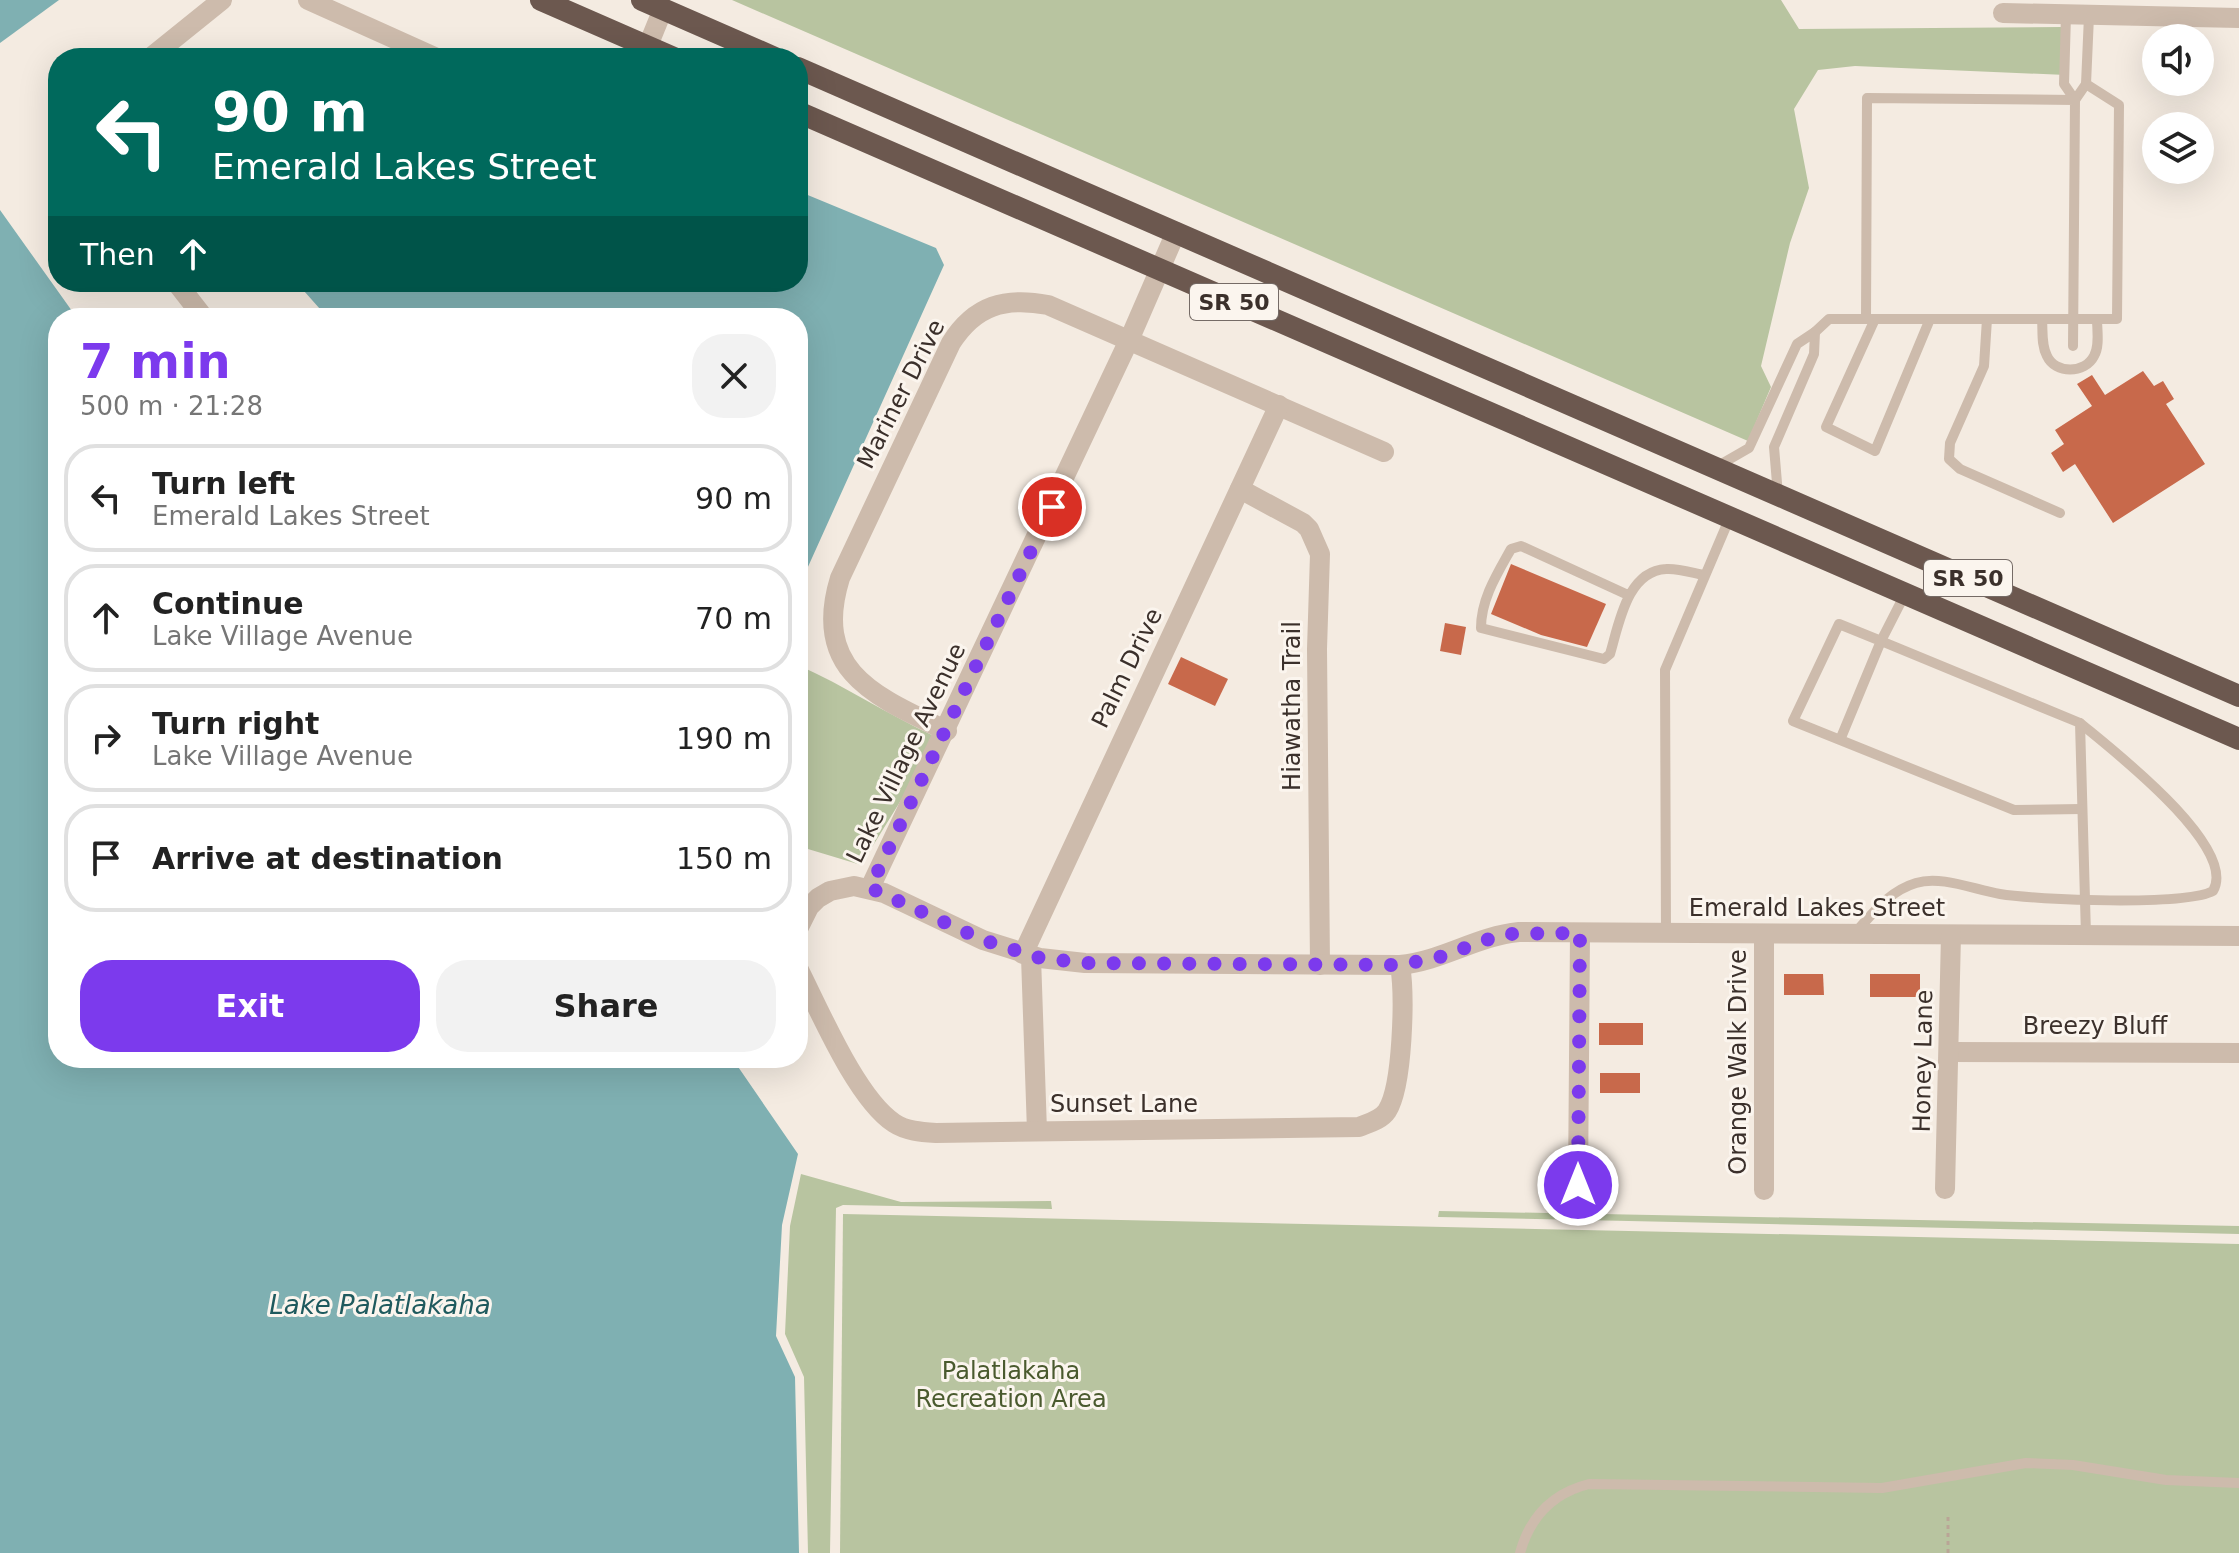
<!DOCTYPE html>
<html lang="en">
<head>
<meta charset="utf-8">
<style>
	body { margin:0; font-family:"DejaVu Sans",sans-serif; background:#f2f2f2; color:#222; height:100vh; display:flex; flex-direction:column; font-size:30px; white-space:nowrap }
	* { box-sizing:border-box; margin:0 }
	p { font-size:26px; color:#767676 }
	.icon { flex:none; width:44px; height:44px; fill:none; stroke:currentColor; stroke-width:2; stroke-linecap:round; stroke-linejoin:round }
	.map { position:relative; flex:1; overflow:hidden }
	.drawer { position:absolute; left:48px; top:308px; width:760px; height:760px; display:flex; flex-direction:column; background:#fff; border-radius:32px; box-shadow:0 8px 32px #0002 }
	.drawer>* { flex:none }
	.top-card { position:absolute; left:48px; top:48px; width:760px; height:244px; border-radius:32px; box-shadow:0 8px 32px #0002; background:#00695c; color:#fff; overflow:hidden }
	.buttons { position:absolute; left:2142px; top:24px; display:grid; gap:16px }
	.buttons a { display:grid; place-items:center; width:72px; height:72px; border-radius:50%; background:#fff; box-shadow:0 8px 32px #0002; font-size:40px }
	.pin { position:absolute; display:grid; place-items:center; width:68px; height:68px; color:#fff; margin:-34px; border:4px solid #fff; border-radius:50%; box-shadow:0 2px 8px #0007 }
	.me { position:absolute; width:88px; margin:-44px; rotate:0deg; stroke-linejoin:round; filter:drop-shadow(0 0 6px #0008) }
	.turn { display:flex; align-items:center; gap:28px; height:168px; padding:0 32px; font-size:36px }
	.turn .icon { width:104px; height:104px; stroke-width:2.5 }
	.turn b { display:block; font-size:56px; line-height:68px }
	.then { display:flex; align-items:center; height:76px; padding:0 32px; background:#0003; gap:16px; font-size:30px }
	.round { display:grid; place-items:center; flex:none; width:84px; height:84px; border-radius:32px; background:#f2f2f2 }
	.headline { display:flex; align-items:center; justify-content:space-between; height:136px; padding:0 32px }
	h1 { font-size:48px; font-weight:600; line-height:60px; color:#7c3aed }
	.primary-button { display:flex; gap:16px; margin-top:auto; padding:16px 32px }
	.primary-button a { flex:1; height:92px; border-radius:32px; background:#7c3aed; color:#fff; font-size:32px; font-weight:600; line-height:92px; text-align:center }
	.primary-button a+a { background:#f2f2f2; color:#222 }
	ul { padding:0; list-style:none }
	li { display:flex; align-items:center; gap:24px; height:108px; margin:0 16px 12px; padding:0 16px; border:4px solid #e0e0e0; border-radius:32px }
	li div { flex:1 }
	li b { display:block; font-size:30px }
	li em { font-style:normal }
	.map>svg:first-child { display:block }
</style>
</head>
<body>
<div class="map">
<svg width="2239" height="1553" viewBox="0 0 2239 1553">
	<rect width="100%" height="100%" fill="#f4ebe1"/>
	<!-- green -->
	<g fill="#b8c4a0">
		<polygon points="732,0 1781,0 1799,29 2062,27 2066,75 1855,66 1818,70 1794,109 1809,188 1790,243 1761,366 1771,387 1748,441"/>
		<path d="M798,665c47,21 89,49 136,71l-23,48 -50,81 -63,-19z"/>
		<polygon points="801,1174 901,1202 1051,1201 1052,1209 843,1205 836,1208 830,1553 808,1553 804,1377 785,1334 790,1226"/>
		<polygon points="1439,1211 2239,1226 2239,1234 1438,1217"/>
		<polygon points="843,1214 2239,1244 2239,1553 840,1553"/>
	</g>
	<!-- water -->
	<g fill="#7fb0b2">
		<polygon points="0,0 59,0 0,43"/>
		<polygon points="798,191 936,248 944,265 798,589 798,318 328,318 296,282 798,282"/>
		<polygon points="0,210 77,318 58,318 58,1058 732,1058 798,1154 782,1225 776,1336 795,1377 799,1553 0,1553"/>
	</g>
	<!-- building -->
	<g fill="#c8694b">
		<polygon points="2143,371 2154,386 2163,381 2174,399 2166,404 2205,464 2113,523 2075,464 2063,472 2051,453 2064,444 2055,430 2092,406 2077,384 2092,375 2105,395"/>
		<polygon points="1511,564 1606,604 1587,647 1541,635 1491,614"/>
		<polygon points="1445,623 1466,627 1461,655 1440,651"/>
		<polygon points="1181,657 1228,679 1215,706 1168,684"/>
		<polygon points="1784,974 1823,974 1824,995 1784,995"/>
		<rect x="1870" y="974" width="50" height="23"/>
		<rect x="1599" y="1023" width="44" height="22"/>
		<rect x="1600" y="1073" width="40" height="20"/>
	</g>
	<g fill="none" stroke-linecap="round" stroke-linejoin="round">
		<!-- path -->
		<polyline stroke="#b9a596" stroke-width="3" stroke-dasharray="4 4" stroke-linecap="butt" points="1948,1553 1948,1514"/>
		<!-- service -->
		<g stroke="#cdbbac" stroke-width="10">
			<polyline points="2066,15 2064,84 2075,100 2086,84 2089,16"/>
			<polyline points="1866,319 1867,98 2075,100 2073,346"/>
			<polyline points="1875,319 1826,427 1875,451 1930,319"/>
			<polyline points="1987,319 1984,366 1950,443 1949,459 1960,469 2060,513"/>
			<path d="M2042,319c1,12 -1,26 5,37 8,18 38,18 47,0 6,-10 3,-26 3,-37"/>
			<polyline points="1815,332 1829,319 2117,319 2119,105 2086,84"/>
			<polyline points="1716,467 1749,448 1797,344 1815,332 1814,354 1774,447 1778,495"/>
			<polyline points="1905,594 1881,641 2080,723 2086,935"/>
			<path d="M1628,595l-107,-49 -10,3c-14,25 -30,50 -30,79l123,31 6,-5c9,-30 17,-83 56,-85 12,-1 27,4 38,6"/>
			<polyline points="1840,740 1881,641 1839,624 1793,721 2014,810 2081,809"/>
			<path d="M1855,933c18,-20 34,-42 61,-50 25,-8 59,7 84,11 36,6 186,12 213,-3 26,-44 -103,-143 -133,-168"/>
			<polyline points="1666,934 1665,670 1730,517"/>
			<path d="M1520,1553c10,-36 33,-60 69,-69l293,4 144,-25 47,2 93,15 73,3"/>
		</g>
		<!-- minor -->
		<g stroke="#cdbbac" stroke-width="20">
			<polyline points="308,0 437,58"/>
			<polyline points="2003,13 2239,18"/>
			<polyline points="150,58 222,0"/>
			<polyline points="643,58 663,9"/>
			<polyline points="176,282 204,318"/>
			<polyline points="1240,489 1303,523 1309,529 1320,554 1317,649 1320,965"/>
			<path d="M947,731c-70,-34 -136,-59 -107,-153l111,-235c24,-38 54,-46 97,-38l336,147"/>
			<polyline points="870,888 1130,338 1176,232"/>
			<path d="M798,929l11,-22 9,-9 12,-7 24,-5 30,7 99,47 57,18 45,5 315,2c42,-4 77,-29 119,-33l720,4"/>
			<polyline points="1764,934 1764,1190"/>
			<polyline points="1023,954 1279,405"/>
			<polyline points="1031,957 1037,1131"/>
			<path d="M798,968c21,41 58,130 96,155 12,8 27,9 42,10l423,-6c10,-4 22,-7 28,-16 16,-25 18,-116 13,-146"/>
			<polyline points="1950,1052 2239,1053"/>
			<polyline points="1578,1185 1580,933"/>
			<polyline points="1945,1189 1951,935"/>
		</g>
		<!-- trunk -->
		<g stroke="#6c584f" stroke-width="22">
			<polyline points="541,0 674,58"/>
			<polyline points="642,0 775,58"/>
			<polyline points="798,68 2239,696"/>
			<polyline points="798,112 2239,739"/>
		</g>
	</g>
	<g fill="none" stroke-linecap="round" stroke-linejoin="round">
		<!-- route -->
		<polyline stroke="#7c3aed" stroke-width="14" stroke-dasharray="0 25.2" points="1052,507 870,888 983,940 1040,958 1085,963 1400,965 1440,957 1503,934 1580,933 1578,1185"/>
	</g>
	<g text-anchor="middle" stroke-width="6" stroke-linejoin="round" paint-order="stroke">
		<!-- shield labels -->
		<g fill="#fbf5ee" stroke="#756b66" stroke-width="2">
			<rect x="1190" y="284" width="88" height="36" rx="6"/>
			<rect x="1924" y="560" width="88" height="36" rx="6"/>
		</g>
		<g font-size="22" font-weight="bold" fill="#3b302b">
			<text x="1234" y="310">SR 50</text>
			<text x="1968" y="586">SR 50</text>
		</g>
		<!-- street labels -->
		<g font-size="24" fill="#3b302b" stroke="#fbf5ee">
			<text transform="translate(901 394) rotate(-63)" y="8">Mariner Drive</text>
			<text transform="translate(1127 668) rotate(-64)" y="8">Palm Drive</text>
			<text transform="translate(1292 706) rotate(-90)" y="8">Hiawatha Trail</text>
			<text transform="translate(906 753) rotate(-64)" y="8">Lake Village Avenue</text>
			<text x="1817" y="916">Emerald Lakes Street</text>
			<text x="2095" y="1034">Breezy Bluff</text>
			<text transform="translate(1923 1061) rotate(-89)" y="8">Honey Lane</text>
			<text transform="translate(1738 1062) rotate(-90)" y="8">Orange Walk Drive</text>
			<text x="1124" y="1112">Sunset Lane</text>
		</g>
		<!-- park labels -->
		<g font-size="24" fill="#4a5a2e" stroke="#fbf5ee">
			<text x="1011" y="1379">Palatlakaha<tspan x="1011" dy="28">Recreation Area</tspan></text>
		</g>
		<!-- water labels -->
		<g font-size="26" font-style="italic" fill="#1f5a5e" stroke="#fbf5ee">
			<text x="380" y="1314">Lake Palatlakaha</text>
		</g>
	</g>
</svg>
<div class="buttons">
<a><svg class="icon" aria-label="sound" viewBox="0 0 24 24"><path d="M4 9h4l5-4v14l-5-4H4zM17 9q2 3 0 6"/></svg></a>
<a><svg class="icon" aria-label="layers" viewBox="0 0 24 24"><path d="M12 4l9 5-9 5-9-5zM3 14l9 5 9-5"/></svg></a>
</div>
<div class="pin" style="left:1052px;top:507px;background:#d93025"><svg class="icon" aria-label="arrive" viewBox="0 0 24 24"><path d="M6 21V4h12l-3 4 3 4H6"/></svg></div>
<svg class="me" style="left:1578px;top:1185px" viewBox="-20 -20 40 40"><circle r="17" fill="#7c3aed" stroke="#fff" stroke-width="3"/><path d="M0-11L8 9 0 5-8 9z" fill="#fff"/></svg>
<div class="top-card">
<div class="turn"><svg class="icon" aria-label="left" viewBox="0 0 24 24"><path d="M17 20v-9H6M10 6l-5 5 5 5"/></svg><div><b>90 m</b>Emerald Lakes Street</div></div>
<div class="then">Then<svg class="icon" aria-label="ahead" viewBox="0 0 24 24"><path d="M12 20V5M6 11l6-6 6 6"/></svg></div>
</div>
<section class="drawer">
<div class="headline"><div><h1>7 min</h1><p>500 m · 21:28</p></div><a class="round"><svg class="icon" aria-label="close" viewBox="0 0 24 24"><path d="M6 6l12 12M18 6L6 18"/></svg></a></div>
<ul>
<li><svg class="icon" aria-label="left" viewBox="0 0 24 24"><path d="M17 20v-9H6M10 6l-5 5 5 5"/></svg><div><b>Turn left</b><p>Emerald Lakes Street</p></div><em>90 m</em></li>
<li><svg class="icon" aria-label="ahead" viewBox="0 0 24 24"><path d="M12 20V5M6 11l6-6 6 6"/></svg><div><b>Continue</b><p>Lake Village Avenue</p></div><em>70 m</em></li>
<li><svg class="icon" aria-label="right" viewBox="0 0 24 24"><path d="M7 20v-9h11M14 6l5 5-5 5"/></svg><div><b>Turn right</b><p>Lake Village Avenue</p></div><em>190 m</em></li>
<li><svg class="icon" aria-label="arrive" viewBox="0 0 24 24"><path d="M6 21V4h12l-3 4 3 4H6"/></svg><div><b>Arrive at destination</b></div><em>150 m</em></li>
</ul>
<div class="primary-button"><a>Exit</a><a>Share</a></div>
</section>
</div>
</body>
</html>
